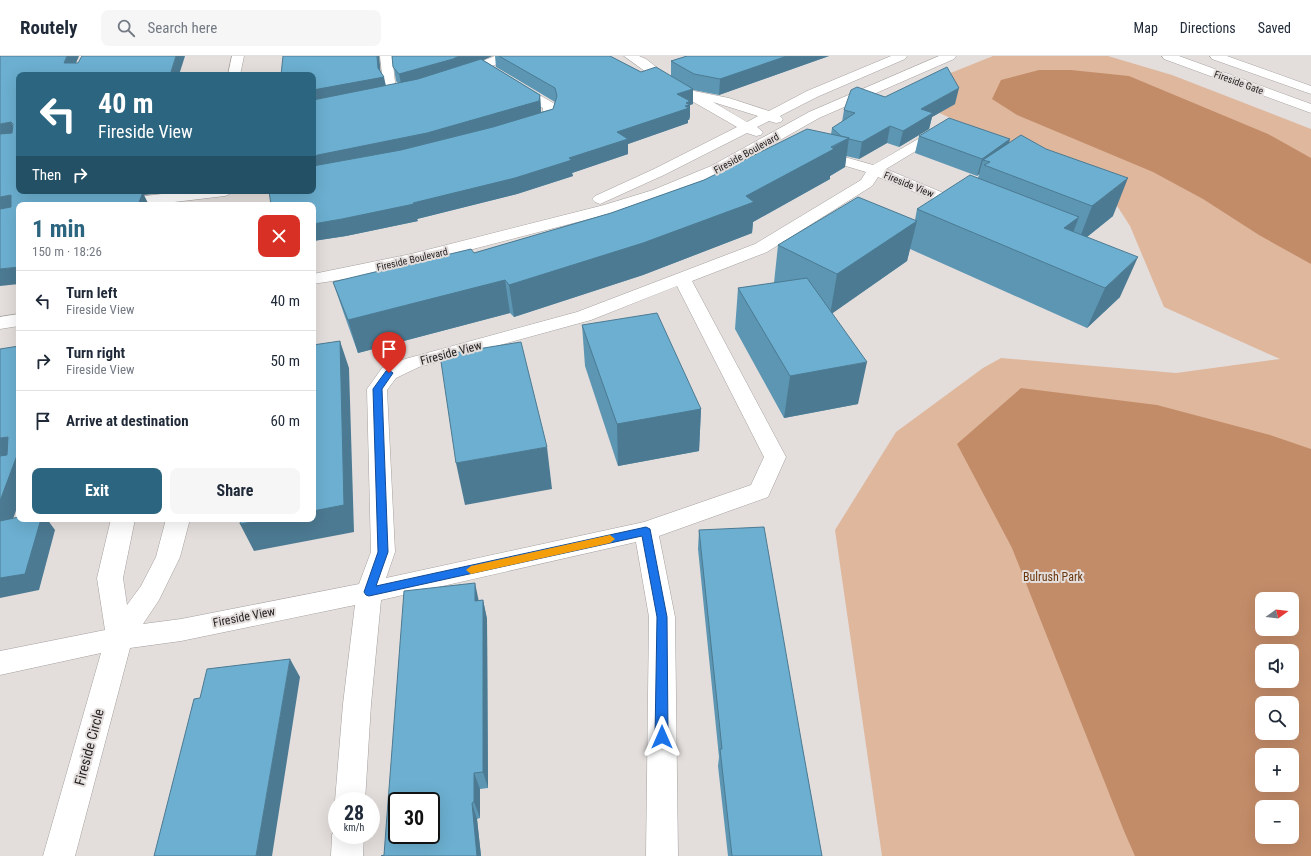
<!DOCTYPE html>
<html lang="en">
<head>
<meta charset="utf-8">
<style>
	body { margin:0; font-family:"Roboto Condensed",sans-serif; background:#f6f6f7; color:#1f2937; height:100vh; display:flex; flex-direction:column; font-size:15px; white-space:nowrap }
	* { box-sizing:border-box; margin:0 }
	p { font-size:13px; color:#747a83 }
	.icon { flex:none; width:22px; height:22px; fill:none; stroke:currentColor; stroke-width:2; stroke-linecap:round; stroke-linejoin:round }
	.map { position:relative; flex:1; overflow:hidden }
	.panel { position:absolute; left:16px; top:146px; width:300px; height:320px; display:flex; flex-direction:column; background:#fff; border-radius:8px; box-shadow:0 4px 16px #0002 }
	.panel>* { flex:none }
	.top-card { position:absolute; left:16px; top:16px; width:300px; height:122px; border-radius:8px; box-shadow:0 4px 16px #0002; background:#2c657f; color:#fff; overflow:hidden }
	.needle { width:26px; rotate:75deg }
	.tools { position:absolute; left:1255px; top:536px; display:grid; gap:8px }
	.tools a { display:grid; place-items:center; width:44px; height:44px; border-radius:8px; background:#fff; box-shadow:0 4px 16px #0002; font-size:20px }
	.speed { position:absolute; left:328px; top:736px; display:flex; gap:8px; font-size:20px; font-weight:700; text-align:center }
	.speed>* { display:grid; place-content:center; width:52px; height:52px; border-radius:50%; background:#fff; box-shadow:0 4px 16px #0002; line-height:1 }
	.speed small { font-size:10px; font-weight:400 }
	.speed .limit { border:2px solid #111; border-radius:6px; background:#fff; color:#111 }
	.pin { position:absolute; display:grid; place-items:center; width:34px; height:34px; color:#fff; margin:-41px -17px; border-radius:50% 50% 50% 0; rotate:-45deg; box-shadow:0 0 4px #0007 }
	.pin .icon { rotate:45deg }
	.me { position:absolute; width:44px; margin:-22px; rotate:0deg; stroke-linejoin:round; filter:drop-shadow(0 0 3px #0008) }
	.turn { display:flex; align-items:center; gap:14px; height:84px; padding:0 16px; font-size:18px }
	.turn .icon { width:52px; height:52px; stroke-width:2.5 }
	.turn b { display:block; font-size:28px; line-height:34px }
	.then { display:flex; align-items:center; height:38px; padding:0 16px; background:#0003; gap:8px; font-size:15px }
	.round { display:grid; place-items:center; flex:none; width:42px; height:42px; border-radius:8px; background:#f6f6f7 }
	.overview { display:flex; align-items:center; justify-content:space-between; height:68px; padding:0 16px }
	h1 { font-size:24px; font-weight:700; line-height:30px; color:#2c657f }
	.button { display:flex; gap:8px; margin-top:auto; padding:8px 16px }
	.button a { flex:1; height:46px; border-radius:8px; background:#2c657f; color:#fff; font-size:16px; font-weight:700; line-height:46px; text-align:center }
	.button a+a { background:#f6f6f7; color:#1f2937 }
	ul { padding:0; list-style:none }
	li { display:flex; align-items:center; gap:12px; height:60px; padding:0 16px; border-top:1px solid #e0e1e3 }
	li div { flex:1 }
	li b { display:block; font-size:15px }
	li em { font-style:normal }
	header { display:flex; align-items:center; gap:24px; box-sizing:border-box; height:56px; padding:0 20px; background:#fff; border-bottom:1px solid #e0e1e3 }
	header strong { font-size:19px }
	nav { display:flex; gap:22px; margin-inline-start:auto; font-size:14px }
	.search { width:280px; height:36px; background:#f6f6f7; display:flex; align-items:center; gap:10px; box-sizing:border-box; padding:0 14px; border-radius:8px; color:#747a83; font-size:15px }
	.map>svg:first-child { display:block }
</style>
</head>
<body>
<header>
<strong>Routely</strong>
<div class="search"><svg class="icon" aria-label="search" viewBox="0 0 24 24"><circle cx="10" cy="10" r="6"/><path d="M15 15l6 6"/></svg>Search here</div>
<nav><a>Map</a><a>Directions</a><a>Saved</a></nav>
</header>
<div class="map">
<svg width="1311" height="800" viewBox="0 0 1311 800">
	<rect width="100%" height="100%" fill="#e3dedc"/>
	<!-- green -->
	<path fill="#dfb79d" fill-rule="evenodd" d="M993,0h115l64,19 139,54v727h-429l-47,-326 61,-98 87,-64 18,-10 175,15 104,-14 -116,-52 -34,-81 -18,-28 -141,-71 -66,-29 3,-8zM1262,543h30v30h-30zM1262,595h30v30h-30zM1262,647h30v30h-30zM1262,699h30v30h-30zM1262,751h30v30h-30z"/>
	<!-- water -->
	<g fill="#c38c69" fill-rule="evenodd">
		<polygon points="1039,14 1071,14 1129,20 1268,78 1311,102 1311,208 1259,179 1203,143 1153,116 1017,59 992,43 1001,24"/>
		<path d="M1021,332l136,17 113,30 41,14v407h-176l-11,-25 -112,-283 -55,-104zM1262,543h30v30h-30zM1262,595h30v30h-30zM1262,647h30v30h-30zM1262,699h30v30h-30zM1262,751h30v30h-30z"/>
	</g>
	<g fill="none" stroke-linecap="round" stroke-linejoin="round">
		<defs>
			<g id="minor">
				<polygon points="232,0 244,0 240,19 228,19"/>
				<polygon points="380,0 392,0 395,26 404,38 403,41 393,41 383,26"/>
				<polygon points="495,0 511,0 509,3 466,21 458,21 456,18 458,15"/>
				<path d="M624,0h15l7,3 26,20 22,12 35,7 40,13 38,-20 84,-35h16l-2,3 -88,38 -37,19 3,3 -2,3 -5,1 -7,-2 -12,6 6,5 -2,3 -5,1 -9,-3 -83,42 -64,29 -5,-2 -3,-3 3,-3 59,-27 83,-42 -73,-42zM713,46l45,14 -11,6z"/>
				<polygon points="939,0 956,0 954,3 819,62 722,117 664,141 616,156 419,207 364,220 313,228 313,218 411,198 604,149 653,134 711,110 809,56"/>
				<polygon points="1162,0 1179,0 1311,48 1311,57 1164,3"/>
				<polygon points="1210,0 1227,0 1311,30 1311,38 1212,3"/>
				<path d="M515,25l40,23c3,5 2,13 -1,18l-25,8 -5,-1 -2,-3 2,-3 18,-6 1,-9 -32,-20 -2,-3z"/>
				<path d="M939,71l5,1 2,3 -2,3 -58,35 84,35 2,3 -2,3h-12l-80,-33 -6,9 -105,66 -75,29 94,176 -18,40 -109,39 16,81 3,239h-32l3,-239 -13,-75 -255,58 -10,104 -6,97h-28v6l-2,-6 8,-97 12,-99 -174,36 -51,7 -55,208h-32l58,-203 -101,22v-24l105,-21 -8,-52 14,-59h24l-12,59 4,27 14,-19 15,-29 10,-38h24l-10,38 -21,43 -16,24 38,-5 178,-35 12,-32 -4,-163 15,-21 23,-9 172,-47 178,-68 106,-64 5,-8 -37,-11 -2,-3 2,-3 5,-1 39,11zM677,230l87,171 -13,28 -107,37 -258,56 9,-26 -8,-162 9,-12 23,-11 172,-47z"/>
				<polygon points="187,135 233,135 230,138 225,140 149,149 103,149 105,146 111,144"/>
				<polygon points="19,258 19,270 0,273 0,261"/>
				<polygon points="337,768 337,779 364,779 363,800 331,800 332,779"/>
			</g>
		</defs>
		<!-- minor casing -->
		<use href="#minor" stroke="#a4a09e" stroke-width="1"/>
		<!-- minor -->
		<use href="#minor" fill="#fff" fill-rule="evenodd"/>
	</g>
	<!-- wall -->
	<g fill="#5d96b3">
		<polygon points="379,0 380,15 386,30 398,27 396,25 392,0 492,0 483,4 540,39 541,56 553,53 555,46 496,11 495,0 610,0 641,16 671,20 671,5 687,0 829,0 719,39 693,34 693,48 690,49 690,60 689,64 688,64 688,67 628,88 628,98 572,117 573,120 517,138 417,163 418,165 346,180 313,185 313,19"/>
		<polygon points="885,41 955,48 932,61 929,73 899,91 887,87 859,103 846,100 845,111 830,120 830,123 753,166 752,177 643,219 514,261 510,257 358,297 344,258 333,226 474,197 611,157 704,124 831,78 832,72 842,66 844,54"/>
		<polygon points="919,80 1010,83 1009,87 1113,160 1087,181 1120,241 1087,272 910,193 907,205 832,257 858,348 784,362 735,273 738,232 774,227 778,189 915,164 917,153 978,122 979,118 977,120 915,97"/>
		<polygon points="582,269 701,353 699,395 618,410 585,310"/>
		<polygon points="699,474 802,689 822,800 728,800 718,710 719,701 698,493"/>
		<polygon points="479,544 483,544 487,563 488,732 480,733 480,762 477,763 481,800 381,800 384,799"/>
	</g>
	<!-- shaded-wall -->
	<g fill="#4c7a92">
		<polygon points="67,0 79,0 71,19 64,7"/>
		<polygon points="176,0 185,0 179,19 170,19"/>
		<polygon points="377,0 379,0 381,21 384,21 387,35 313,50 313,34 378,12"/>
		<polygon points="459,0 492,0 455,17 402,32 399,18"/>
		<polygon points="787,0 829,0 719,39 720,23"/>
		<polygon points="959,32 955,48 932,61 929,73 899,91 903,75 921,53"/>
		<polygon points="693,33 693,48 690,49 690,60 689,64 688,64 688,67 628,88 628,98 572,117 573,120 517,138 417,163 418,165 346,180 313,185 313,168 413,147 569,102 617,76 677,38"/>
		<polygon points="540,39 541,54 541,60 313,116 313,100"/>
		<polygon points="11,66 19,81 0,84 0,68"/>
		<polygon points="890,70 887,87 859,103 862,86"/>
		<polygon points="849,82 845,111 830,120 830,123 753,166 752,177 643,219 514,261 509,229 746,140"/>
		<polygon points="1010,83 1005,100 983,104 979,118 977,120 982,103"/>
		<polygon points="1128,122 1113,160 1077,189 1092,150"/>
		<polygon points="95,135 153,135 153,138 144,139 149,149 138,149 111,143"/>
		<polygon points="11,139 19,152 0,157 0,141"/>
		<polygon points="1079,161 1064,200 1064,172"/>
		<polygon points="917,165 907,205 830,259 837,218"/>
		<polygon points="1138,201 1120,241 1087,272 1105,232"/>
		<polygon points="19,211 19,228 0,230 0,213"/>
		<polygon points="505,224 510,257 358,297 348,264"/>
		<polygon points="340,285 349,312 354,476 254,495 240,468 269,463 313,463 313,455"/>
		<polygon points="867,306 858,348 784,362 790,320"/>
		<polygon points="701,353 699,395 618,410 617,368"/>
		<polygon points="8,381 19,394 19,446 6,483 0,476 0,382"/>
		<polygon points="547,391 552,433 465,449 456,407"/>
		<polygon points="41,463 47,463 55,474 39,534 0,542 0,522"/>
		<polygon points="475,527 479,546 475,545"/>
		<polygon points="483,544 487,563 488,732 483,716"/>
		<polygon points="290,603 300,621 272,800 256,800"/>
		<polygon points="474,717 480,733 480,762 474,746"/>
		<polygon points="472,747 477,763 481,800 477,800"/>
	</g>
	<!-- building -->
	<g fill="#6cafd0" stroke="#4c7a92" fill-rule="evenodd">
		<polygon points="0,0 67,0 64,7 78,7 82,0 176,0 170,19 19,19 19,135 143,136 138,149 19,149 19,211 0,213 0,153 11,151 11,139 0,141 0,78 12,77 13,68 11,66 0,68"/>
		<polygon points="283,0 377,0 378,12 384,21 313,34 313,19 281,19"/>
		<polygon points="392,0 459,0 453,3 399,18 393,11"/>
		<polygon points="499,0 610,0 641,16 656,11 693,33 677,38 690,45 686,47 690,49 685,50 689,52 617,76 628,83 569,102 572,104 515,122 413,147 414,148 342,163 313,168 313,149 271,149 269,135 313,135 313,110 401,94 493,71 553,53 557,40 555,32"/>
		<polygon points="687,0 787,0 720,23 694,18 671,5"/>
		<polygon points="481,3 540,39 539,45 427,77 313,100 313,44 418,23"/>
		<polygon points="947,11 959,32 921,53 933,57 903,75 890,70 862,86 849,83 849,82 841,80 832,72 855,57 844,54 851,34 857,31 885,41"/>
		<polygon points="949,62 1010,83 982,103 919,80"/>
		<polygon points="807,73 849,82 831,91 834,93 746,140 754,146 643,187 509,229 505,224 348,264 333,226 471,193 474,197 611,157 704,124"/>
		<polygon points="1021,79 1046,93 1128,122 1092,150 984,109 990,106 983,104"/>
		<polygon points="970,119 1079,161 1064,172 1138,201 1105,232 917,153"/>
		<polygon points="858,141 917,165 837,218 778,189"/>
		<polygon points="807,222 867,306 790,320 738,232"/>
		<polygon points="657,257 701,353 617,368 582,269"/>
		<polygon points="340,285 344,449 313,455 313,289"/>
		<polygon points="521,286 547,391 456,407 440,299"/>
		<polygon points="19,290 19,394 0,445 0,400 7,399 8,381 0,382 0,293"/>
		<polygon points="19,461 19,463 41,463 25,518 0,522 0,465"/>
		<polygon points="241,463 269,463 240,468"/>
		<polygon points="764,471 802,689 822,800 732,800 720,693 722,693 699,474"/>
		<path d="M475,527v18l8,-1v172l-9,1v29l-2,1 5,53h-96l3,-1 20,-264zM397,745h34v34h-34z"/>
		<polygon points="290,603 256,800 154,800 194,643 200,642 207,613"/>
	</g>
	<!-- route -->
	<polygon fill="#1a73e8" stroke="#114b97" points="389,314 393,317 382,333 388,496 376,530 646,471 650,473 667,561 668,681 666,685 662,686 657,685 655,681 657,561 642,480 369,540 366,539 364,536 378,496 373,333 386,315"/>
	<!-- slow -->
	<polygon fill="#f59e0b" points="610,479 615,483 610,487 471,518 466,514 471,510"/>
	<g text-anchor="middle" stroke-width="4" stroke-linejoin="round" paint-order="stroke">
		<!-- far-street labels -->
		<g font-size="10" fill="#272524" stroke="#e3dedc">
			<text transform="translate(1239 26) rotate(20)" y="4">Fireside Gate</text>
			<text transform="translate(746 97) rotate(-29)" y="4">Fireside Boulevard</text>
			<text transform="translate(909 128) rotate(22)" y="4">Fireside View</text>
			<text transform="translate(412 203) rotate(-13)" y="4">Fireside Boulevard</text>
		</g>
		<!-- street labels -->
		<g font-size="12" fill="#272524" stroke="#e3dedc">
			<text transform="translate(451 297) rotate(-15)" y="4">Fireside View</text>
			<text transform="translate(244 561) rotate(-11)" y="4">Fireside View</text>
		</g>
		<!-- park labels -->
		<g font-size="12" fill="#6b370d" stroke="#e3dedc">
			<text x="1053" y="525">Bulrush Park</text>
		</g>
		<!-- near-street labels -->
		<g font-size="14" fill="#272524" stroke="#e3dedc">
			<text transform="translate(89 691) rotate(-75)" y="5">Fireside Circle</text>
		</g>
	</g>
</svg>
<div class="tools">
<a><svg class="needle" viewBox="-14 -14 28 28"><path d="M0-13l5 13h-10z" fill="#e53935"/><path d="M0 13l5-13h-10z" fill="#747a83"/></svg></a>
<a><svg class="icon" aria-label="sound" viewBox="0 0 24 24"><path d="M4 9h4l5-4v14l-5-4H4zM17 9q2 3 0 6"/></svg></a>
<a><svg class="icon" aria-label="search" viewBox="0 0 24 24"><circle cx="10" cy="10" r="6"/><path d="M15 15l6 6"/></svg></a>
<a>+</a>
<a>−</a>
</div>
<div class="speed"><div>28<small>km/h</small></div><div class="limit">30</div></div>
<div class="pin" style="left:389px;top:317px;background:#d93025"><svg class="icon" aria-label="arrive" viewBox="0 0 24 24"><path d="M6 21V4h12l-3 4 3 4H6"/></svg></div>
<svg class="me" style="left:662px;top:681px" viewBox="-20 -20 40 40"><path d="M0-17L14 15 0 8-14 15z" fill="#1a73e8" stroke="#fff" stroke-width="4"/></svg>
<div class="top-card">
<div class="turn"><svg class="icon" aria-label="left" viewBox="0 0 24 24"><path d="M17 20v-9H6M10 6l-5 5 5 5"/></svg><div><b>40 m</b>Fireside View</div></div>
<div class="then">Then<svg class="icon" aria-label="right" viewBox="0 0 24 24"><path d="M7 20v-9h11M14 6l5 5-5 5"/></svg></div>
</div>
<section class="panel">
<div class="overview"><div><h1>1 min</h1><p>150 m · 18:26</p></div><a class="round" style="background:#d93025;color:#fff"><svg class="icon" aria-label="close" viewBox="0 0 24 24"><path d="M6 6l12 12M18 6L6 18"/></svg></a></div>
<ul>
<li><svg class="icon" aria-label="left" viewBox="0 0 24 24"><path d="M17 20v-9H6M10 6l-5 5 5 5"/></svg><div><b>Turn left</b><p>Fireside View</p></div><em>40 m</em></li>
<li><svg class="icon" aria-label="right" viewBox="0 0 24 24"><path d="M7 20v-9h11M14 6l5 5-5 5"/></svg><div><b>Turn right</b><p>Fireside View</p></div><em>50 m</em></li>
<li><svg class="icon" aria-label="arrive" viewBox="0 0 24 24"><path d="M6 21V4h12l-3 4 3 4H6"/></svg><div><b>Arrive at destination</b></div><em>60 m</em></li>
</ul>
<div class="button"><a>Exit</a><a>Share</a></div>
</section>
</div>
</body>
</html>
